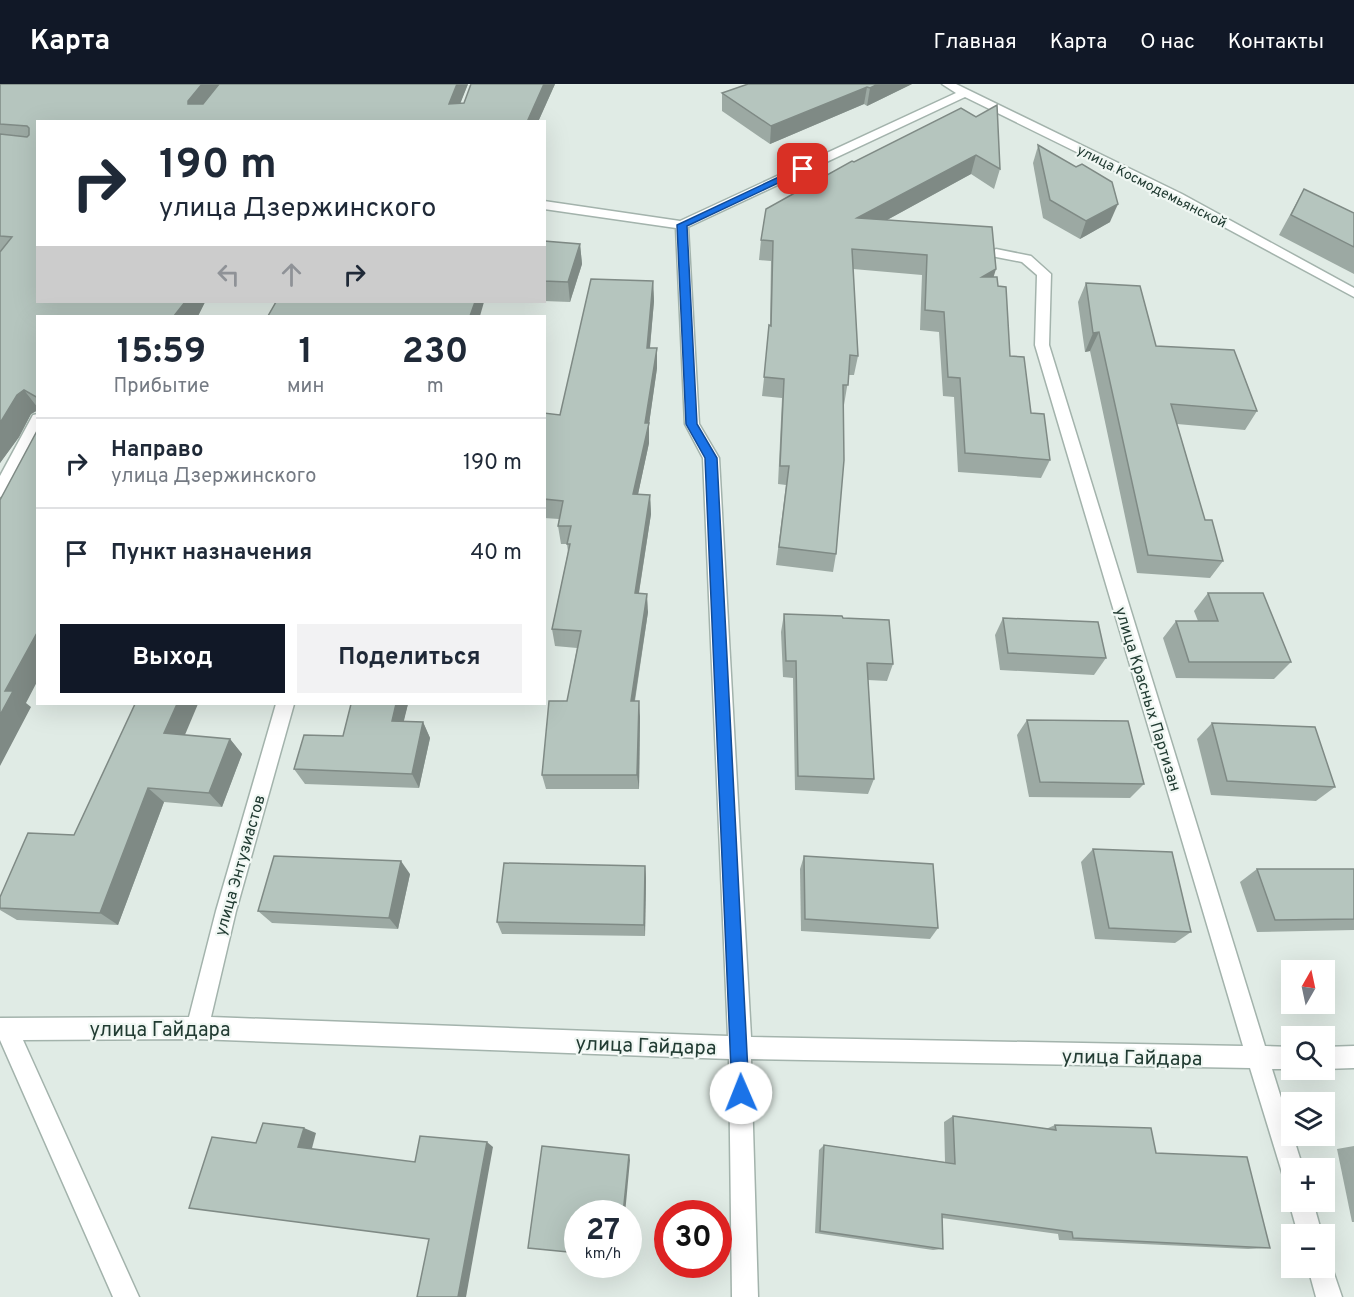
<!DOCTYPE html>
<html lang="ru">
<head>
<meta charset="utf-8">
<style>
	body { margin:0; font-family:Overpass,sans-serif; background:#f2f2f3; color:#1f2937; height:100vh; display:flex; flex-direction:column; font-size:22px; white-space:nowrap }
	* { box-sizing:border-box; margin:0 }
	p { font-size:20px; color:#747a83 }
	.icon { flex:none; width:33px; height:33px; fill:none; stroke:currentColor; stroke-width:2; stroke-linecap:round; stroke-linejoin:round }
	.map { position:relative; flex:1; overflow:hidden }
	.side { position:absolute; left:36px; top:231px; width:510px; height:390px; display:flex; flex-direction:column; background:#fff; border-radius:0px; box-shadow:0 6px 24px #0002 }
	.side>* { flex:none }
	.top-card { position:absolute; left:36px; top:36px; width:510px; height:183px; border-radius:0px; box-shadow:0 6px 24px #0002; background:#fff; color:#1f2937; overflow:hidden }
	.needle { width:39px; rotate:9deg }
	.buttons { position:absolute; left:1281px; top:876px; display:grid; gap:12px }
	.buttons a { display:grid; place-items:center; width:54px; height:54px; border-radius:0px; background:#fff; box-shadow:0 6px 24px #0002; font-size:30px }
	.speed { position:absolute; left:564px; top:1116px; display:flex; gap:12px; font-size:30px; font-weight:700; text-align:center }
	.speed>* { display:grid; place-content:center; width:78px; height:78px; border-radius:50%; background:#fff; box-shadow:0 6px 24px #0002; line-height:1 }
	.speed small { font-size:15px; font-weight:400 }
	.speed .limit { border:9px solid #d22; background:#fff; color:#111 }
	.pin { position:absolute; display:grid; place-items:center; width:51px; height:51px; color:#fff; margin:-26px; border-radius:12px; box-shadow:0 3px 9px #0006 }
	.me { position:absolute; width:66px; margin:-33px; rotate:359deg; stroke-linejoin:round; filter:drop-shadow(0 0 4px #0008) }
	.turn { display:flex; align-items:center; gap:21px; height:126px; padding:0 24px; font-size:27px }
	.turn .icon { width:78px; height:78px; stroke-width:2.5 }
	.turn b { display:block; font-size:42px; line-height:51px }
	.lanes { display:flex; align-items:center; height:57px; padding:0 24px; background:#0003; justify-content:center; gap:30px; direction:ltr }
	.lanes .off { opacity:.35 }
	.eta { display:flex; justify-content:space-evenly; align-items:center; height:102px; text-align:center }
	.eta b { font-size:36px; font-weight:700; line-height:42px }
	.cta { display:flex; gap:12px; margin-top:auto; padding:12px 24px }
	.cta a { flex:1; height:69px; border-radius:0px; background:#111827; color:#fff; font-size:24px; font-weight:700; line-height:69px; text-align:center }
	.cta a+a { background:#f2f2f3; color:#1f2937 }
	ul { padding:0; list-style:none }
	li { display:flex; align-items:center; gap:18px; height:90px; padding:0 24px; border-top:2px solid #e0e1e3 }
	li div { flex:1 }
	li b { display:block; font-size:22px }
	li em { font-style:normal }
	header { display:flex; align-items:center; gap:36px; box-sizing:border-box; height:84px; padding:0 30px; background:#111827; color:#fff }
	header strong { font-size:28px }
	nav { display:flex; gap:33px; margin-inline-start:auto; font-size:21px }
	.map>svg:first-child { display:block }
</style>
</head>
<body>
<header>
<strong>Карта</strong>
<nav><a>Главная</a><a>Карта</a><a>О нас</a><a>Контакты</a></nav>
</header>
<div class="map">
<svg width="1354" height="1213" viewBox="0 0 1354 1213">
	<rect width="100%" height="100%" fill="#e0ebe5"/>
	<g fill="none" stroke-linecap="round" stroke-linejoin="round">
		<defs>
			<g id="minor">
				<polygon points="942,0 956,0 1182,110 1354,204 1354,213 1174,116 965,13 688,143 699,340 719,374 751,953 1243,962 1035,261 1037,191 1022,178 991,172 990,169 996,165 1031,172 1051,190 1049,261 1265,962 1292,963 1292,985 1272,985 1303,1084 1292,1084 1292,1099 1284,1095 1250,984 751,975 758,1213 732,1213 729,975 197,955 23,956 139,1213 113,1213 0,956 0,934 189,933 216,827 276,620 294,620 236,827 211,933 728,952 703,374 685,340 676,144 544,125 544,117 680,137 956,9"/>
				<polygon points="38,330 38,350 6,411 0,413 0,392 33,331"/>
				<polygon points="1354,962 1354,984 1324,985 1324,963"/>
				<polygon points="1292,1112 1292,1118 1313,1118 1322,1150 1298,1150 1289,1118"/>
				<polygon points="1324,1173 1329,1175 1342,1213 1316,1213 1308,1184 1324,1184"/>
			</g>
		</defs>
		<!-- minor casing -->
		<use href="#minor" stroke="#a3b3ac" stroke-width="3"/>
		<!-- minor -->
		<use href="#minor" fill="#fff" fill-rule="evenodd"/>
	</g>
	<!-- wall -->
	<g fill="#9ca9a3">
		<polygon points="0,0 468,0 460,19 464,19 471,0 555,0 538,38 38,38 38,218 205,218 198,232 38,232 38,326 31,330 19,353 0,379"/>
		<polygon points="748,0 912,0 867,22 864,20 770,60 722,27 722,9"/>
		<polygon points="961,24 1000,85 994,105 971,90 887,136 994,193 998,202 1010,272 1031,329 1050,376 1041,394 958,388 954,313 943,312 939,248 920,246 922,191 853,185 858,272 854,291 849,291 844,321 836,470 833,488 776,481 786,401 778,400 782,314 762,312 770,241 771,177 759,176 761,156 854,78"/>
		<polygon points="1038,62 1110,138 1080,155 1043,134 1033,79"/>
		<polygon points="1304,105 1354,129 1354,190 1279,151"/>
		<polygon points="544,157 580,160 582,180 570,218 544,217"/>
		<polygon points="653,197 654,217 650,264 657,264 657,284 649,340 649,359 638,410 650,411 651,430 639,509 648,528 635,617 640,633 639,705 546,705 542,691 567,617 577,564 555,562 552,545 568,468 567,460 561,460 558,442 559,435 544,434 544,329 560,331"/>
		<polygon points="1086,199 1156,262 1257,327 1245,346 1177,340 1205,436 1223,477 1210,494 1137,489 1090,267 1085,268 1078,218"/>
		<polygon points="1208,509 1291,578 1274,595 1176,594 1163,554 1176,537 1198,537 1194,527"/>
		<polygon points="784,530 843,534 893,580 887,597 868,596 874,695 868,710 795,706 793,594 783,593 781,548"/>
		<polygon points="1003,534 1106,574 1094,591 1000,586 995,551"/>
		<polygon points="351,620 408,620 403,638 423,638 430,654 419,704 305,700 294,685 343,652"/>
		<polygon points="1027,636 1144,700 1130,714 1029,713 1017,651"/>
		<polygon points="1212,639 1335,703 1316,717 1211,711 1197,655"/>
		<polygon points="185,651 230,655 242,670 222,723 164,718 118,841 17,836 0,826 0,813 74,751"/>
		<polygon points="1093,765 1191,848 1175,859 1095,855 1081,778"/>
		<polygon points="804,772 938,844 930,855 801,847 800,785"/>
		<polygon points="645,782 646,794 645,852 502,850 497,838"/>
		<polygon points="1257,785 1354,785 1354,846 1257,848 1240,798"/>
		<polygon points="410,790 398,845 272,839 258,827"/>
		<polygon points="953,1032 1046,1045 1055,1041 1156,1069 1270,1164 1248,1165 1059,1156 1058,1150 942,1134 943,1165 933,1166 815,1149 819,1066 824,1061 945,1078 944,1038"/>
		<polygon points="1354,1062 1354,1138 1352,1138 1337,1065"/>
		<polygon points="630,1076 578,1130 578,1169 528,1164"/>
	</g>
	<!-- shaded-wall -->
	<g fill="#7f8a85">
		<polygon points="202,0 225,0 196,37 188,20 188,17"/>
		<polygon points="457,0 468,0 453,38 449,20"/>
		<polygon points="544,0 555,0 538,38 527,38"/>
		<polygon points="878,0 912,0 867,22 870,4"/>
		<polygon points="867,3 864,20 770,60 771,42"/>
		<polygon points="976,71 971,90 854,154 857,134"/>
		<polygon points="1118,120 1110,138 1080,155 1086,137"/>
		<polygon points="580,160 582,180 570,218 568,198"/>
		<polygon points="996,185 990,205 982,193"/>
		<polygon points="653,197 654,217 648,284 647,264"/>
		<polygon points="185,218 205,218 198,232 174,232"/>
		<polygon points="475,218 484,218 480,232 470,232"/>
		<polygon points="1099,248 1090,267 1085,268 1093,249"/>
		<polygon points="657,264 657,284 649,340 649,359 634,429 633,410 645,339"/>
		<polygon points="24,306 38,324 38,326 31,330 19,353 0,379 0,339 17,311"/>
		<polygon points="650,411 651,430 636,527 635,509"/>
		<polygon points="647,510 648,528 632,633 631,617"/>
		<polygon points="38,547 38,596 26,619 31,623 0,682 0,631 5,607"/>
		<polygon points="639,617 640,633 639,705 637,691"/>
		<polygon points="177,620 198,620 179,665 164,649"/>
		<polygon points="396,620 408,620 400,653 392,637"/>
		<polygon points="423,638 430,654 419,704 412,690"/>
		<polygon points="230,655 242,670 222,723 209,709"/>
		<polygon points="148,704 164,718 118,841 100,829"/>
		<polygon points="401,777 410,790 398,845 389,834"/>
		<polygon points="645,782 646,794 645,852 644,841"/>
		<polygon points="304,1044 316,1049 311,1068 298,1063"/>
		<polygon points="487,1058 493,1063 466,1213 458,1213"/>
		<polygon points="629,1071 630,1076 625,1130 623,1130"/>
	</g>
	<!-- building -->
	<g fill="#b5c5be" stroke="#7f8a85" stroke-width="1.5">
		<polygon points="0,0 202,0 188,17 188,20 203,20 219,0 457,0 449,20 464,19 471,0 544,0 527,38 38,38 38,218 185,218 174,232 38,232 38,314 24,306 17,311 0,339 0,168 12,153 0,152 0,50 27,53 29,51 29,44 27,42 0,40"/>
		<polygon points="748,0 878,0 870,4 867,3 771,42 722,9"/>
		<polygon points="997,21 1000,85 976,71 857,134 992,143 996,185 982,193 997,193 998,202 1006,203 1010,272 1024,273 1031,329 1044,330 1050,376 965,369 960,294 948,293 944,228 925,226 927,171 852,165 858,272 850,271 848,301 843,301 844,376 836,470 779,463 789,382 780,382 784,295 764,293 769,241 771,242 773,157 761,156 766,125 852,77 854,78 961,24 976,33"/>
		<polygon points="1038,61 1076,83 1082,80 1112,98 1118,120 1086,137 1050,116"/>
		<polygon points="1304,105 1354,129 1354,163 1291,131"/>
		<polygon points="544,157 580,160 568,198 544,197"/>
		<polygon points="591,195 653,197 647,264 657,264 645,339 649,339 633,410 650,411 635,509 647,510 631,617 639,617 637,691 542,691 549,617 567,617 581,547 552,545 570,460 567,460 571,442 558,442 563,417 544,415 544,329 560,331"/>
		<polygon points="1086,199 1140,202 1156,262 1234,266 1257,327 1171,320 1205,436 1212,436 1223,477 1148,471 1099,248 1093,249"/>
		<polygon points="276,218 475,218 470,232 268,232"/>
		<polygon points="38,345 38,547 5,607 13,607 0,631 0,416"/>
		<polygon points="1208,509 1263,509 1291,578 1189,578 1176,537 1218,537"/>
		<polygon points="784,530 842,532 843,534 889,536 893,580 867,579 874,695 798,692 796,577 786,577"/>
		<polygon points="1003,534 1098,538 1106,574 1008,569"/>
		<polygon points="135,620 177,620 164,649 230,655 209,709 148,704 100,829 0,824 0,813 28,749 74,751"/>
		<polygon points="351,620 396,620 392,637 423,638 412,690 294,685 304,651 343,652"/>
		<polygon points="1027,636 1128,637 1144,700 1040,698"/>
		<polygon points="1212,639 1315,643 1335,703 1227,697"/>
		<polygon points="1093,765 1172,768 1191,848 1109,844"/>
		<polygon points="274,772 401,777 389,834 258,827"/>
		<polygon points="804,772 933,780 938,844 805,835"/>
		<polygon points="504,779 645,782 644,841 497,838"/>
		<polygon points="1257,785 1354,785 1354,835 1275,836"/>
		<polygon points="953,1032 1056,1046 1055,1041 1151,1044 1156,1069 1247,1073 1270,1164 1073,1154 1072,1148 942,1130 943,1165 820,1147 824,1061 955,1080"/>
		<polygon points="263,1039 304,1044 298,1063 415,1078 420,1052 487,1058 458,1213 417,1213 429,1155 189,1124 212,1053 256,1059"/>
		<polygon points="542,1062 629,1071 623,1130 578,1130 578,1169 528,1164"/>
	</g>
	<!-- route -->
	<polygon fill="#1a73e8" stroke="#114b97" stroke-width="1.5" points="800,83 808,85 687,142 697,340 717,374 749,1009 747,1015 741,1018 735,1015 732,1009 705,374 686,340 677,141"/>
	<g text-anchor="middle" stroke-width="4.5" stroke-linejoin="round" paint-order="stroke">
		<!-- far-street labels -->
		<g font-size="14" fill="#213b32" stroke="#f0f7f3">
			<text transform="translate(1152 102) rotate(27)" y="5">улица Космодемьянской</text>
		</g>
		<!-- street labels -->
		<g font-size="16" fill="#213b32" stroke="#f0f7f3">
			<text transform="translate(1149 615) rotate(73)" y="6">улица Красных Партизан</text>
			<text transform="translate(239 781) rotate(-74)" y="6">улица Энтузиастов</text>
		</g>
		<!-- near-street labels -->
		<g font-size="20" fill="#213b32" stroke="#f0f7f3">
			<text x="160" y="952">улица Гайдара</text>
			<text transform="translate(646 961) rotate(2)" y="7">улица Гайдара</text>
			<text transform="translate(1132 973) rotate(1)" y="7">улица Гайдара</text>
		</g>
	</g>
</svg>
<div class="buttons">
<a><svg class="needle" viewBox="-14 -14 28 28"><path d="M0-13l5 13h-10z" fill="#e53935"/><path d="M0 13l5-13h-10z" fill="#747a83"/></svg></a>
<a><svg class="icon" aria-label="search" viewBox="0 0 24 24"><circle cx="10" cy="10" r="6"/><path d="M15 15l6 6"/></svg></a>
<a><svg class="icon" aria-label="layers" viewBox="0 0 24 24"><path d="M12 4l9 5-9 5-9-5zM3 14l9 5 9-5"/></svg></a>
<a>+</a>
<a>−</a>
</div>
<div class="speed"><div>27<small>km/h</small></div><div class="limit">30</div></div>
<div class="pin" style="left:803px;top:85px;background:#d93025"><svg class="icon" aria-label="arrive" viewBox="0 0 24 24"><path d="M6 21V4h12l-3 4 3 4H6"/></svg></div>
<svg class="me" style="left:741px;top:1009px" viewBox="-20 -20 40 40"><circle r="19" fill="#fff"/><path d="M0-13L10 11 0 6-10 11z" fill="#1a73e8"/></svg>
<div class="top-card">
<div class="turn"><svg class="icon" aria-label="right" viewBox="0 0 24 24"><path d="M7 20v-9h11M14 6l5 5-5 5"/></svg><div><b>190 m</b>улица Дзержинского</div></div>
<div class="lanes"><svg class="icon off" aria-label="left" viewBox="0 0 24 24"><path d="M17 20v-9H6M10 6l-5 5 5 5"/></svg><svg class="icon off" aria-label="ahead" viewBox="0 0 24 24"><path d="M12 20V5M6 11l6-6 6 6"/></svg><svg class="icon" aria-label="right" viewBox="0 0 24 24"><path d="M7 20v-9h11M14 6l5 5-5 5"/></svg></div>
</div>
<section class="side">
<div class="eta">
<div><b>15:59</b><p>Прибытие</p></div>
<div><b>1</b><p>мин</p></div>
<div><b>230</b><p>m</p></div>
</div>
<ul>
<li><svg class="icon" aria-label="right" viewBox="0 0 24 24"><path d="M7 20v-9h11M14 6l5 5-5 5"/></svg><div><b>Направо</b><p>улица Дзержинского</p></div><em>190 m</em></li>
<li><svg class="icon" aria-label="arrive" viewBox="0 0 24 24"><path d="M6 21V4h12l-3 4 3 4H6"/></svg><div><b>Пункт назначения</b></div><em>40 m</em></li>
</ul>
<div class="cta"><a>Выход</a><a>Поделиться</a></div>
</section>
</div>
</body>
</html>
